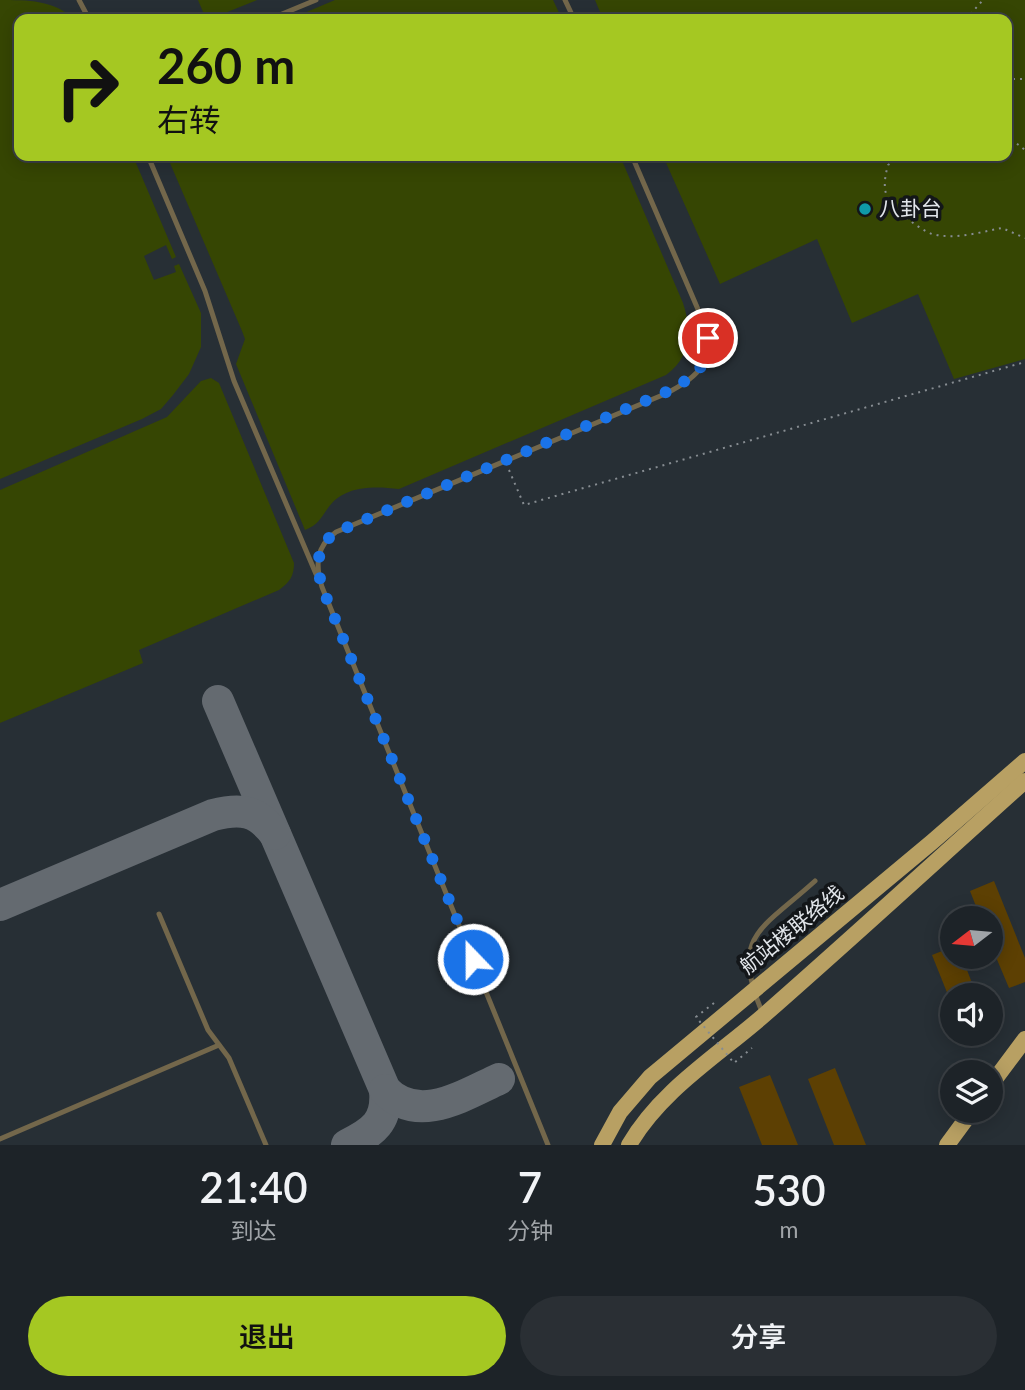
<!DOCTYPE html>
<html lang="zh">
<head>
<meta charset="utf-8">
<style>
	body { margin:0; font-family:Lato,"Noto Sans SC",sans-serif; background:#2a2f34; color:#f1f3f6; height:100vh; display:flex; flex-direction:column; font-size:26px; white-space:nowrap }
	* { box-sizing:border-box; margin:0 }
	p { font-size:23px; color:#a0a4a8 }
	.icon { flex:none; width:38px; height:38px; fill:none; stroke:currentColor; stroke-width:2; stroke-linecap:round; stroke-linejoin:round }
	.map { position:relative; height:1145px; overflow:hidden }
	.sheet { display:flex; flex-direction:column; background:#1d2328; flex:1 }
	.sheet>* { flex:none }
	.banner { position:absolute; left:14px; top:14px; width:998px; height:147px; border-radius:14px; box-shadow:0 4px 18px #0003,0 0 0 2px #3b4045; background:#a5c822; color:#111; overflow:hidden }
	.needle { width:46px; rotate:254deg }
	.buttons { position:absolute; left:940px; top:906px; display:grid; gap:14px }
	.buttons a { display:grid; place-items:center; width:63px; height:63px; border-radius:50%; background:#1d2328; box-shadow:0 4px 18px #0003,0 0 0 2px #3b4045; font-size:35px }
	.pin { position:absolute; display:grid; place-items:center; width:60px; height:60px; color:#fff; margin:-30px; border:4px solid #fff; border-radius:50%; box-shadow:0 2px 7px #0007 }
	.me { position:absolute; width:77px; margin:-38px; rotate:338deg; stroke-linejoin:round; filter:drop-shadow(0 0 5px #0008) }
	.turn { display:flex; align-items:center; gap:24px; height:147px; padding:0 28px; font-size:32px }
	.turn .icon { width:91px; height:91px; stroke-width:2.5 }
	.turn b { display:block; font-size:49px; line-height:60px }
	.eta { display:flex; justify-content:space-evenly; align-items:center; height:119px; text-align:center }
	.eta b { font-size:42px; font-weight:600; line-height:49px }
	.action { display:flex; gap:14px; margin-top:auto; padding:14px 28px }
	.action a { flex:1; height:80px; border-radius:42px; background:#a5c822; color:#111; font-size:28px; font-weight:600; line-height:80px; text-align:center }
	.action a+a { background:#2a2f34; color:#f1f3f6 }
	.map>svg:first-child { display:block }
</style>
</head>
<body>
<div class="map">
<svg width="1025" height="1145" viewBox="0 0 1025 1145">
	<rect width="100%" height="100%" fill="#272f35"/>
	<!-- green -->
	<g fill="#364603">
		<path d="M0,0c28,0 54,0 74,19h-55v137h114l43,101 -4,2 -6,-14 -22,11 10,24 22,-8 -2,-6 5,-2 22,49v34l-12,27 -16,21 -12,14 -19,10 -142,60z"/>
		<polygon points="198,0 257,0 210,19 206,19"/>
		<polygon points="335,0 553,0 562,19 290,19"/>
		<polygon points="595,0 1025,0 1025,359 954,379 918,294 852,323 817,239 720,284 663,156 1006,156 1006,19 603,19"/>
		<path d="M167,156h453l63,147c9,27 8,54 -17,72l-267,114c-25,-3 -55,-4 -71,19 -8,11 -10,17 -23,22l-69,-166 9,-25 -3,-8z"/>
		<path d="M211,378l8,5 75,180c0,13 -4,19 -15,27l-140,60 4,13 -143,60v-233l167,-73 34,-36z"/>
	</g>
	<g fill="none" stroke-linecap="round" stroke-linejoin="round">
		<!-- taxiway -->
		<g stroke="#646a70" stroke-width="32">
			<path d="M218,701l167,389c3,32 -12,42 -38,55"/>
			<path d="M0,905l213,-90c28,-7 44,-5 62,19"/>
			<path d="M385,1090c33,35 79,5 114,-11"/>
		</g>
	</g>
	<!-- building -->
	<g fill="#5d4003">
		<polygon points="994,881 1025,958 1025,982 1009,988 990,943 990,919 981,919 970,891"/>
		<polygon points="952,947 952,957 962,957 977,996 952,996 952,1005 932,955"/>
		<polygon points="964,1034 994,1034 968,1045"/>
		<polygon points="835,1068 866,1145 834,1145 808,1079"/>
		<polygon points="770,1075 798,1145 762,1145 739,1087"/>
	</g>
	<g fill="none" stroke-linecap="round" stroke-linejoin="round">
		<!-- path -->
		<g stroke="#878d92" stroke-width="2" stroke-dasharray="2 5" stroke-linecap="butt">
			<polyline points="966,19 983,0"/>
			<polyline points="1006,79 1025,79"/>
			<polyline points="1006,135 1025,150"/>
			<path d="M901,156l-13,9c-8,29 -1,38 21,55 7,5 15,11 23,14 24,6 48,-2 70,-6l23,10"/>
			<polyline points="509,470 524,505 1025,362"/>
		</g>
		<!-- lane -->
		<g stroke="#73674b" stroke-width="5">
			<polyline points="79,0 89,19"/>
			<polyline points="565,0 574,19"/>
			<polyline points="270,19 316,0"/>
			<polyline points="148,156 205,291 234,381 316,574"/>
			<polyline points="159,914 208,1030 229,1058 266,1145"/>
			<path d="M762,1012c-32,-77 -1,-82 53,-131"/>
			<polyline points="0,1139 219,1045"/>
			<path d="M548,1145l-226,-558c-7,-22 -6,-41 14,-55l329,-138c36,-18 50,-33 38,-73l-71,-165"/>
		</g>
		<!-- primary -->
		<g stroke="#b8a063" stroke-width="16">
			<polyline points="990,1086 1025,1039"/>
			<polyline points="602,1145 620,1112 650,1077 932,842 1025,761"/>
			<path d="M629,1145c31,-54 88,-89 134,-129 88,-77 175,-157 262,-235"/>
			<polyline points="947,1145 972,1111"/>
		</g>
		<!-- path-bridge -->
		<polyline stroke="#878d92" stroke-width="2" stroke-dasharray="2 5" stroke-linecap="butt" points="714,1003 696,1017 734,1063 752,1048"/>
	</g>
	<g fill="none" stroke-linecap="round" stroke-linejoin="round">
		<!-- route -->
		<path stroke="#1a73e8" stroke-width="12" stroke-dasharray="0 21.6" d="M473,959l-151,-372c-6,-22 -6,-41 14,-55l342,-145 25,-22 5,-27"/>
	</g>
	<!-- markers -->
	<circle fill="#0f9aa8" stroke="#131619" stroke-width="2.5" cx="865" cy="209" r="7"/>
	<g text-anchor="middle" stroke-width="7" stroke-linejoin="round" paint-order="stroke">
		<!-- poi labels -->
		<g font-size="21" fill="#e2e6eb" stroke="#131619" text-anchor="start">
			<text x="879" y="216">八卦台</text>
		</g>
		<!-- street labels -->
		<g font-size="21" fill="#e2e6eb" stroke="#131619">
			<text transform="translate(792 930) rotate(-39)" y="7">航站楼联络线</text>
		</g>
	</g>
</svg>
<div class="buttons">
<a><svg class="needle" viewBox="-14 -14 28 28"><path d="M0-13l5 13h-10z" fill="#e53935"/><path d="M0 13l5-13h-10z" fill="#a0a4a8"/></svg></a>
<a><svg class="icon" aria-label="sound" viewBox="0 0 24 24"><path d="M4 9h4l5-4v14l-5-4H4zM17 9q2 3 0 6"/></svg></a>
<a><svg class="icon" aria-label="layers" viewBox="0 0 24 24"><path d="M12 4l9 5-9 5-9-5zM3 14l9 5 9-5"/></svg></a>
</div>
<div class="pin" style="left:708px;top:338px;background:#d93025"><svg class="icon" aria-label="arrive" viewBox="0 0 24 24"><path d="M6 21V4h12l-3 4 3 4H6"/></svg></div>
<svg class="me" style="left:473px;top:959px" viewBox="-20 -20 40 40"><circle r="17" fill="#1a73e8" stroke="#fff" stroke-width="3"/><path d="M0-11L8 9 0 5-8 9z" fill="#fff"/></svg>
<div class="banner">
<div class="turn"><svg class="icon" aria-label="right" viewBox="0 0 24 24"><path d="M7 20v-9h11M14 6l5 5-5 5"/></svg><div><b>260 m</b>右转</div></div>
</div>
</div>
<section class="sheet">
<div class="eta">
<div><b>21:40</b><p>到达</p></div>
<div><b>7</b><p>分钟</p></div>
<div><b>530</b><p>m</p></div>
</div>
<div class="action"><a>退出</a><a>分享</a></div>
</section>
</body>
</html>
